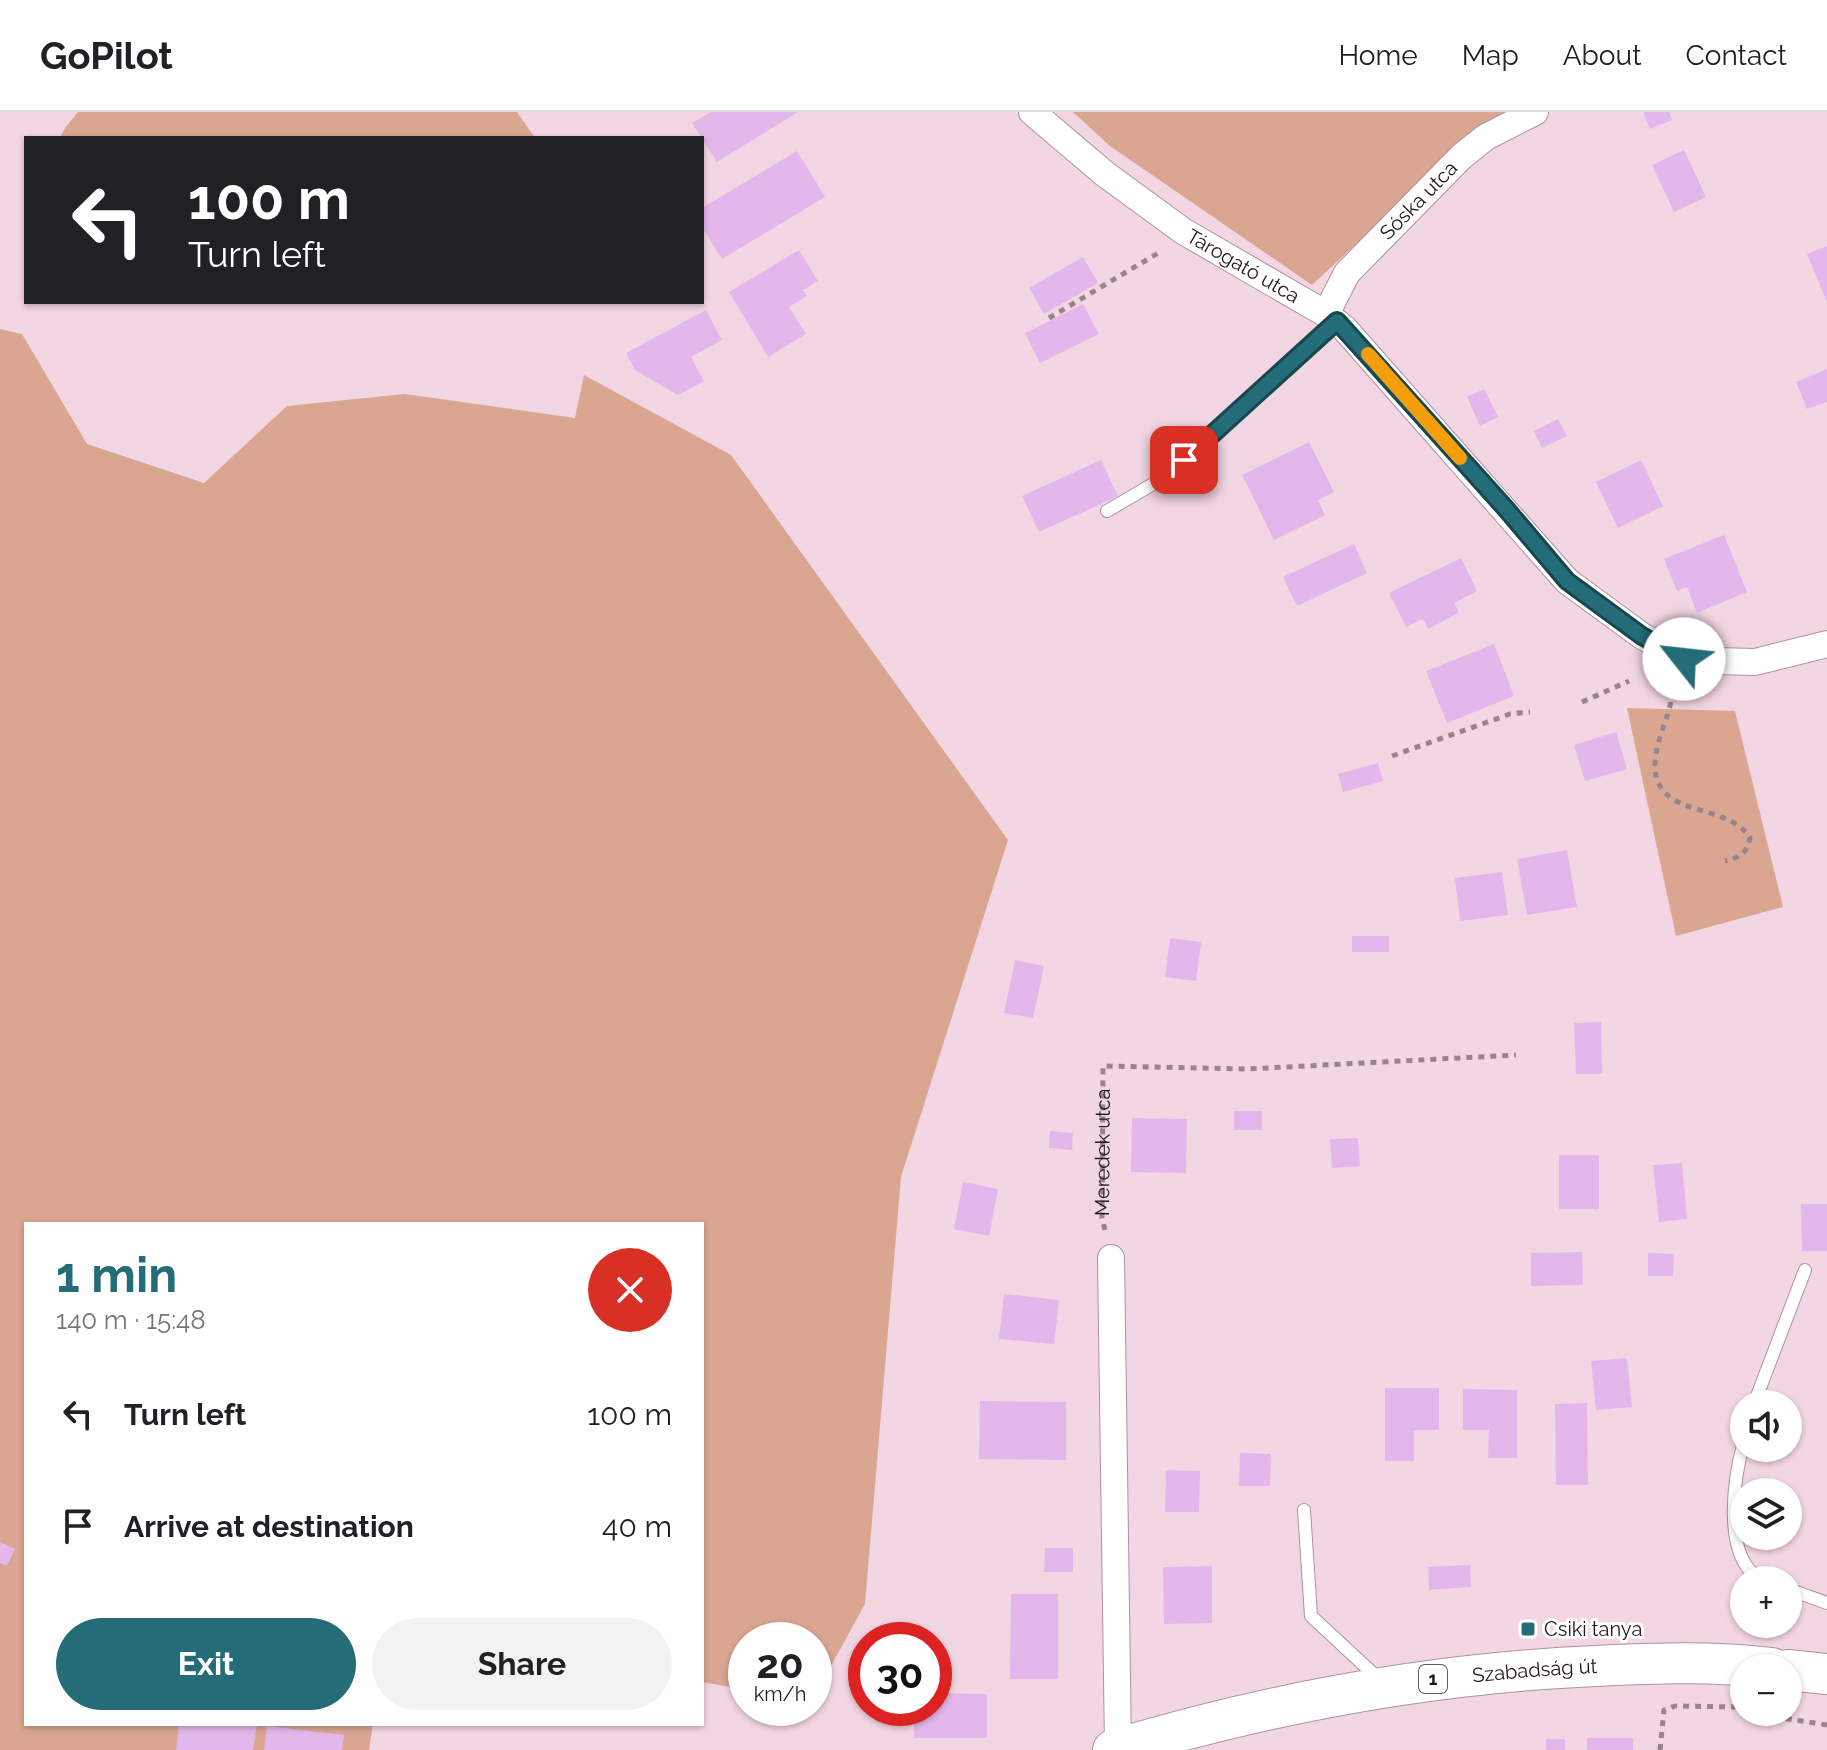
<!DOCTYPE html>
<html lang="en">
<head>
<meta charset="utf-8">
<style>
	body { margin:0; font-family:Raleway,sans-serif; background:#f2f2f2; color:#202124; height:100vh; display:flex; flex-direction:column; font-size:30px; white-space:nowrap }
	* { box-sizing:border-box; margin:0 }
	p { font-size:26px; color:#757577 }
	.icon { flex:none; width:44px; height:44px; fill:none; stroke:currentColor; stroke-width:2; stroke-linecap:round; stroke-linejoin:round }
	.map { position:relative; flex:1; overflow:hidden }
	.details { position:absolute; left:24px; top:1110px; width:680px; height:504px; display:flex; flex-direction:column; background:#fff; border-radius:0px; box-shadow:0 2px 6px #0004 }
	.details>* { flex:none }
	.banner { position:absolute; left:24px; top:24px; width:680px; height:168px; border-radius:0px; box-shadow:0 2px 6px #0004; background:#202124; color:#fff; overflow:hidden }
	.fabs { position:absolute; left:1730px; top:1278px; display:grid; gap:16px }
	.fabs a { display:grid; place-items:center; width:72px; height:72px; border-radius:50%; background:#fff; box-shadow:0 2px 6px #0004; font-size:40px }
	.speed { position:absolute; left:728px; top:1510px; display:flex; gap:16px; font-size:40px; font-weight:700; text-align:center }
	.speed>* { display:grid; place-content:center; width:104px; height:104px; border-radius:50%; background:#fff; box-shadow:0 2px 6px #0004; line-height:1 }
	.speed small { font-size:20px; font-weight:400 }
	.speed .limit { border:12px solid #d22; background:#fff; color:#111 }
	.pin { position:absolute; display:grid; place-items:center; width:68px; height:68px; color:#fff; margin:-34px; border-radius:16px; box-shadow:0 4px 12px #0006 }
	.me { position:absolute; width:88px; margin:-44px; rotate:299deg; stroke-linejoin:round; filter:drop-shadow(0 0 6px #0008) }
	.turn { display:flex; align-items:center; gap:28px; height:168px; padding:0 32px; font-size:36px }
	.turn .icon { width:104px; height:104px; stroke-width:2.5 }
	.turn b { display:block; font-size:56px; line-height:68px }
	.round { display:grid; place-items:center; flex:none; width:84px; height:84px; border-radius:42px; background:#f2f2f2 }
	.headline { display:flex; align-items:center; justify-content:space-between; height:136px; padding:0 32px }
	h1 { font-size:48px; font-weight:700; line-height:60px; color:#236c78 }
	.cta { display:flex; gap:16px; margin-top:auto; padding:16px 32px }
	.cta a { flex:1; height:92px; border-radius:48px; background:#236c78; color:#fff; font-size:32px; font-weight:700; line-height:92px; text-align:center }
	.cta a+a { background:#f2f2f2; color:#202124 }
	ul { padding:0; list-style:none }
	li { display:flex; align-items:center; gap:24px; height:112px; padding:0 32px }
	li div { flex:1 }
	li b { display:block; font-size:30px }
	li em { font-style:normal }
	header { display:flex; align-items:center; gap:48px; box-sizing:border-box; height:112px; padding:0 40px; background:#fff; border-bottom:2px solid #e0e0e0 }
	header strong { font-size:38px }
	nav { display:flex; gap:44px; margin-inline-start:auto; font-size:28px }
	.map>svg:first-child { display:block }
</style>
</head>
<body>
<header>
<strong>GoPilot</strong>
<nav><a>Home</a><a>Map</a><a>About</a><a>Contact</a></nav>
</header>
<div class="map">
<svg width="1827" height="1638" viewBox="0 0 1827 1638">
	<rect width="100%" height="100%" fill="#f3d6e3"/>
	<!-- green -->
	<g fill="#daa691">
		<polygon points="78,0 517,0 535,26 60,26 65,16"/>
		<polygon points="1073,0 1511,0 1480,16 1312,173 1110,34"/>
		<polygon points="0,217 22,222 87,332 204,371 287,294 405,282 575,306 584,263 731,343 1008,728 901,1065 865,1492 814,1585 814,1528 746,1528 746,1578 702,1570 702,1112 26,1112 26,1612 373,1612 369,1638 0,1638"/>
		<polygon points="1627,596 1735,599 1783,795 1676,824"/>
	</g>
	<!-- building -->
	<g fill="#e3b7ec">
		<polygon points="711,0 798,0 717,50 692,11"/>
		<polygon points="1643,0 1669,0 1672,8 1650,17"/>
		<polygon points="1684,38 1706,85 1674,100 1652,53"/>
		<polygon points="797,39 825,85 722,147 702,115 702,96"/>
		<polygon points="1827,134 1827,190 1807,142"/>
		<polygon points="799,138 818,169 803,178 807,184 789,195 806,222 768,245 729,180"/>
		<polygon points="1083,145 1098,171 1044,202 1029,176"/>
		<polygon points="1083,192 1099,222 1040,251 1025,221"/>
		<polygon points="706,198 722,228 691,245 704,269 678,283 635,258 626,241"/>
		<polygon points="1827,257 1827,290 1807,297 1796,270"/>
		<polygon points="1484,277 1498,305 1480,314 1467,285"/>
		<polygon points="1558,307 1567,324 1542,336 1534,319"/>
		<polygon points="1309,330 1334,380 1318,388 1325,403 1274,428 1242,363"/>
		<polygon points="1101,348 1118,384 1039,420 1022,384"/>
		<polygon points="1641,348 1663,394 1618,416 1596,370"/>
		<polygon points="1724,423 1747,480 1697,501 1687,475 1677,479 1664,447"/>
		<polygon points="1354,432 1367,461 1297,494 1283,465"/>
		<polygon points="1461,446 1477,479 1454,491 1459,501 1428,517 1423,507 1406,515 1389,481"/>
		<polygon points="1494,532 1514,584 1447,611 1426,559"/>
		<polygon points="1616,620 1627,657 1585,669 1574,633"/>
		<polygon points="1378,651 1383,669 1343,680 1338,662"/>
		<polygon points="1567,738 1577,795 1527,803 1517,747"/>
		<polygon points="1502,760 1508,803 1460,809 1455,766"/>
		<rect x="1352" y="824" width="37" height="16"/>
		<polygon points="1170,826 1201,830 1196,869 1165,865"/>
		<polygon points="1015,848 1044,854 1033,906 1004,901"/>
		<polygon points="1601,910 1602,962 1576,962 1574,911"/>
		<rect x="1234" y="999" width="28" height="19"/>
		<polygon points="1132,1006 1187,1007 1186,1061 1131,1060"/>
		<polygon points="1050,1019 1073,1021 1072,1038 1049,1036"/>
		<polygon points="1358,1026 1360,1054 1332,1056 1330,1027"/>
		<rect x="1559" y="1043" width="40" height="54"/>
		<polygon points="1682,1051 1687,1107 1659,1110 1653,1053"/>
		<polygon points="963,1070 998,1077 989,1124 954,1117"/>
		<polygon points="1801,1092 1827,1092 1827,1139 1802,1139"/>
		<polygon points="1582,1140 1583,1173 1531,1174 1531,1141"/>
		<polygon points="1648,1141 1674,1142 1673,1164 1648,1164"/>
		<polygon points="1004,1182 1059,1188 1054,1232 999,1227"/>
		<polygon points="1627,1246 1632,1295 1596,1298 1591,1249"/>
		<polygon points="1385,1276 1439,1276 1439,1318 1414,1318 1414,1349 1385,1349"/>
		<polygon points="1463,1277 1517,1278 1517,1346 1488,1346 1489,1318 1463,1318"/>
		<polygon points="980,1289 1066,1290 1066,1348 979,1347"/>
		<polygon points="1587,1291 1588,1373 1556,1373 1555,1292"/>
		<polygon points="1240,1341 1271,1342 1270,1374 1239,1374"/>
		<polygon points="1166,1358 1200,1359 1199,1400 1165,1400"/>
		<polygon points="0,1430 15,1437 7,1454 0,1451"/>
		<polygon points="1045,1436 1073,1436 1073,1460 1044,1460"/>
		<polygon points="1470,1453 1471,1475 1429,1478 1428,1455"/>
		<polygon points="1212,1454 1212,1511 1164,1512 1163,1455"/>
		<polygon points="1011,1482 1058,1482 1058,1567 1010,1567"/>
		<polygon points="934,1581 987,1582 987,1626 914,1626 914,1596 934,1596"/>
		<polygon points="179,1612 257,1613 253,1638 176,1638"/>
		<polygon points="267,1614 344,1623 342,1638 264,1638"/>
		<rect x="1587" y="1626" width="46" height="12"/>
		<rect x="1546" y="1627" width="19" height="11"/>
	</g>
	<g fill="none" stroke-linecap="round" stroke-linejoin="round">
		<defs>
			<g id="lane">
				<polyline points="1107,399 1165,365 1337,209"/>
				<polyline points="1754,1292 1805,1158"/>
				<path d="M1744,1329c-10,36 -23,118 18,139"/>
				<polyline points="1304,1398 1311,1504 1381,1569"/>
				<polyline points="1788,1477 1827,1491"/>
			</g>
			<g id="street">
				<path id="s2" d="M1032,0l73,62 78,57 143,83 18,14 223,253 75,55 42,23 33,2 38,1 72,-18"/>
				<path id="s3" d="M1326,202l21,-41 115,-117 24,-19 49,-25"/>
				<polyline points="1111,1146 1118,1636"/>
			</g>
			<g id="primary">
				<polyline points="1788,1558 1827,1562"/>
				<path id="s4" d="M1113,1638c157,-47 319,-77 483,-84 59,-3 117,-5 176,2"/>
			</g>
		</defs>
		<!-- lane casing -->
		<use href="#lane" stroke="#ad929e" stroke-width="14"/>
		<!-- street casing -->
		<use href="#street" stroke="#ad929e" stroke-width="28"/>
		<!-- primary casing -->
		<use href="#primary" stroke="#ad929e" stroke-width="42"/>
		<!-- path -->
		<g stroke="#99848d" stroke-width="5" stroke-dasharray="6 6" stroke-linecap="butt">
			<polyline points="1049,206 1160,140"/>
			<polyline points="1582,590 1629,569"/>
			<path d="M1671,590c-5,23 -17,43 -16,67 4,50 73,33 95,69 -4,16 -9,19 -25,23"/>
			<polyline points="1392,644 1510,602 1530,600"/>
			<path id="s1" d="M1105,1118l-3,-12 1,-152 145,3 268,-14"/>
			<polyline points="1763,1600 1770,1604 1827,1613"/>
			<polyline points="1660,1638 1664,1598 1675,1594 1744,1595"/>
		</g>
		<!-- lane -->
		<use href="#lane" stroke="#fff" stroke-width="12"/>
		<!-- street -->
		<use href="#street" stroke="#fff" stroke-width="26"/>
		<!-- primary -->
		<use href="#primary" stroke="#fff" stroke-width="40"/>
	</g>
	<g fill="none" stroke-linecap="round" stroke-linejoin="round">
		<defs>
			<polyline id="route" points="1184,348 1337,209 1507,398 1567,469 1642,524 1684,547"/>
		</defs>
		<!-- route casing -->
		<use href="#route" stroke="#17464e" stroke-width="20"/>
		<!-- route -->
		<use href="#route" stroke="#236c78" stroke-width="14"/>
		<!-- slow -->
		<polyline stroke="#f59e0b" stroke-width="14" points="1368,242 1460,346"/>
	</g>
	<!-- markers -->
	<rect fill="#236c78" stroke="#fff" stroke-width="3" x="1520" y="1509" width="16" height="16" rx="4"/>
	<g text-anchor="middle" stroke-width="6" stroke-linejoin="round" paint-order="stroke">
		<!-- shield labels -->
		<rect fill="#fff" stroke="#635c5f" stroke-width="2" x="1419" y="1553" width="28" height="28" rx="6"/>
		<g font-size="18" font-weight="bold" fill="#20161b">
			<text x="1433" y="1573">1</text>
		</g>
		<!-- street labels -->
		<g font-size="20" fill="#20161b" stroke="#fff">
			<text dy="7" stroke="none"><textPath href="#s3" startOffset="148">Sóska utca</textPath></text>
			<text dy="7" stroke="none"><textPath href="#s2" startOffset="262">Tárogató utca</textPath></text>
			<text dy="7" stroke="none"><textPath href="#s1" startOffset="78">Meredek utca</textPath></text>
			<text dy="7" stroke="none"><textPath href="#s4" startOffset="430">Szabadság út</textPath></text>
		</g>
		<!-- poi labels -->
		<g font-size="20" fill="#20161b" stroke="#fff" text-anchor="start">
			<text x="1544" y="1524">Csiki tanya</text>
		</g>
	</g>
</svg>
<div class="fabs">
<a><svg class="icon" aria-label="sound" viewBox="0 0 24 24"><path d="M4 9h4l5-4v14l-5-4H4zM17 9q2 3 0 6"/></svg></a>
<a><svg class="icon" aria-label="layers" viewBox="0 0 24 24"><path d="M12 4l9 5-9 5-9-5zM3 14l9 5 9-5"/></svg></a>
<a>+</a>
<a>−</a>
</div>
<div class="speed"><div>20<small>km/h</small></div><div class="limit">30</div></div>
<div class="pin" style="left:1184px;top:348px;background:#d93025"><svg class="icon" aria-label="arrive" viewBox="0 0 24 24"><path d="M6 21V4h12l-3 4 3 4H6"/></svg></div>
<svg class="me" style="left:1684px;top:547px" viewBox="-20 -20 40 40"><circle r="19" fill="#fff"/><path d="M0-13L10 11 0 6-10 11z" fill="#236c78"/></svg>
<div class="banner">
<div class="turn"><svg class="icon" aria-label="left" viewBox="0 0 24 24"><path d="M17 20v-9H6M10 6l-5 5 5 5"/></svg><div><b>100 m</b>Turn left</div></div>
</div>
<section class="details">
<div class="headline"><div><h1>1 min</h1><p>140 m · 15:48</p></div><a class="round" style="background:#d93025;color:#fff"><svg class="icon" aria-label="close" viewBox="0 0 24 24"><path d="M6 6l12 12M18 6L6 18"/></svg></a></div>
<ul>
<li><svg class="icon" aria-label="left" viewBox="0 0 24 24"><path d="M17 20v-9H6M10 6l-5 5 5 5"/></svg><div><b>Turn left</b></div><em>100 m</em></li>
<li><svg class="icon" aria-label="arrive" viewBox="0 0 24 24"><path d="M6 21V4h12l-3 4 3 4H6"/></svg><div><b>Arrive at destination</b></div><em>40 m</em></li>
</ul>
<div class="cta"><a>Exit</a><a>Share</a></div>
</section>
</div>
</body>
</html>
